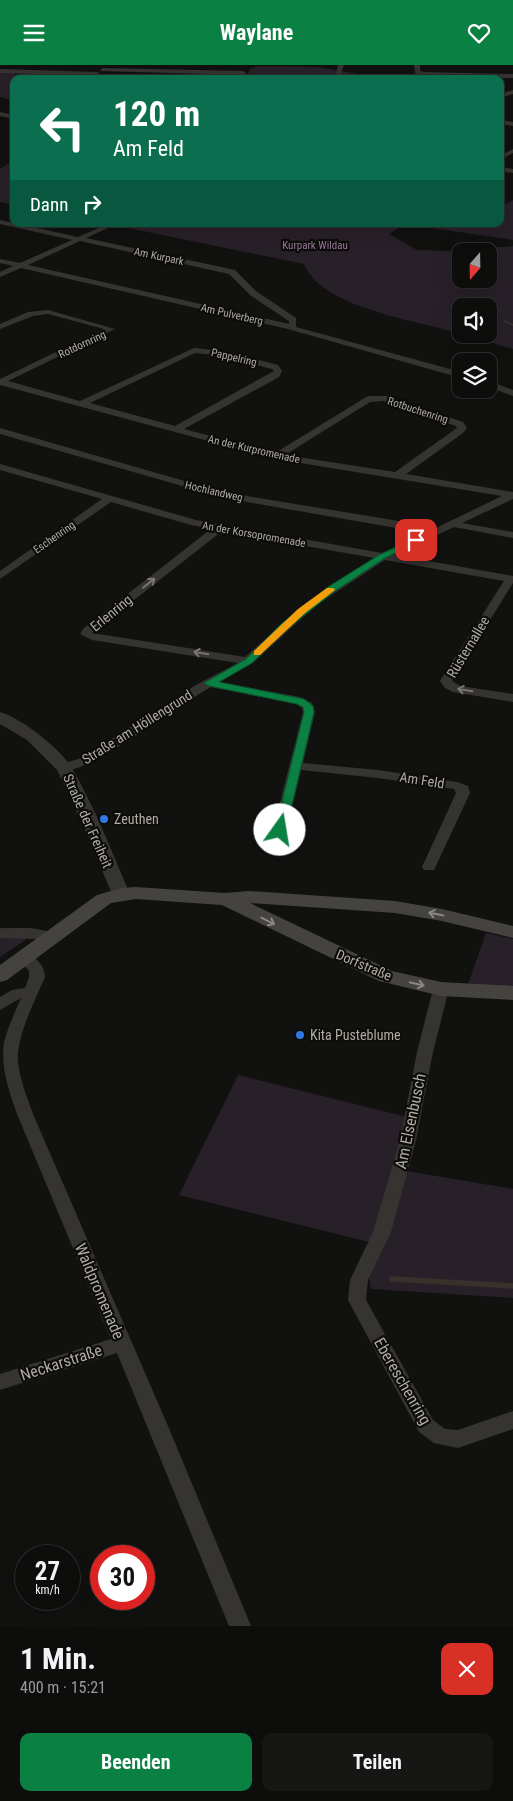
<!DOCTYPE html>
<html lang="de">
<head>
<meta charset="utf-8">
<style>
	body { margin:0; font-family:"Roboto Condensed",sans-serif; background:#161615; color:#f1f3f6; height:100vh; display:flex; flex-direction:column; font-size:19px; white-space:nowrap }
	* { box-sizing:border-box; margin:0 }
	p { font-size:16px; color:#9a9c9d }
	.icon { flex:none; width:28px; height:28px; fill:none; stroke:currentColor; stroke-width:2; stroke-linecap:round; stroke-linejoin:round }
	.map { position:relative; height:1561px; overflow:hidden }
	.side { display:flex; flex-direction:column; background:#0d0d0c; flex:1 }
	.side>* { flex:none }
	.hud { position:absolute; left:10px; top:10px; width:494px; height:152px; border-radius:10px; box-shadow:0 5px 20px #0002,0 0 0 1px #2d2d2d; background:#0b6e4f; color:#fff; overflow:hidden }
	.needle { width:32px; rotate:200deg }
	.tools { position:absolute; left:452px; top:178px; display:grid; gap:10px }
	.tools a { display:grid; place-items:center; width:45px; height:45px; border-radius:10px; background:#0d0d0c; box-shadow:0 5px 20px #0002,0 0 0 1px #2d2d2d; font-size:25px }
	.speed { position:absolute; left:15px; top:1480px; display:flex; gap:10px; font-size:25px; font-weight:700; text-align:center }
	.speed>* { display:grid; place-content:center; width:65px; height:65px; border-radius:50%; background:#0d0d0c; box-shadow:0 5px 20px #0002,0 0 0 1px #2d2d2d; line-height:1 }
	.speed small { font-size:12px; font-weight:400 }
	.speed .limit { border:8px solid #d22; background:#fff; color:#111 }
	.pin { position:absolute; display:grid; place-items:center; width:42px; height:42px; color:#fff; margin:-21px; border-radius:10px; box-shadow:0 2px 8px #0006 }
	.me { position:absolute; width:55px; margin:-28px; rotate:13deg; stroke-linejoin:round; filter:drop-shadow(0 0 4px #0008) }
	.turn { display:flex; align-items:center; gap:18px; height:105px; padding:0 20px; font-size:22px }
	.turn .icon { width:65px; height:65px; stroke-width:2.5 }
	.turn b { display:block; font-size:35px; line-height:42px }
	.then { display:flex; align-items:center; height:48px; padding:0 20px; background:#0003; gap:10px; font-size:19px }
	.round { display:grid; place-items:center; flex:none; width:52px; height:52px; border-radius:10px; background:#161615 }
	.head { display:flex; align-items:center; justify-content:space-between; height:85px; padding:0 20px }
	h1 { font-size:30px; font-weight:700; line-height:38px }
	.primary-button { display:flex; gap:10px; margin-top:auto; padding:10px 20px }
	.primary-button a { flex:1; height:58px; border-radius:10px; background:#0b8043; color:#fff; font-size:20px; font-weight:700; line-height:58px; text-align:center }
	.primary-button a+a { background:#161615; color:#f1f3f6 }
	header { display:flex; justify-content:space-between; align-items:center; height:65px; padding:0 20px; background:#0b8043; color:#fff; font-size:22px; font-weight:700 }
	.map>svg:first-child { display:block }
</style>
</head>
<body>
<header><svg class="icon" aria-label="menu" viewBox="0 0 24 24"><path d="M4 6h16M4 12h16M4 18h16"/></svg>Waylane<svg class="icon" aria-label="heart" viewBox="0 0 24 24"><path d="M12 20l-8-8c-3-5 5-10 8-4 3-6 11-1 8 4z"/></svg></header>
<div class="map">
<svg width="513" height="1561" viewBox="0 0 513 1561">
	<rect width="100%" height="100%" fill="#111110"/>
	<!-- green -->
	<g fill="#282028" fill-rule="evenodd">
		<polygon points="257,1 318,2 388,14 248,14 250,10 248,8 250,4"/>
		<polygon points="0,7 15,7 15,11 22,14 14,14 14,36 0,32"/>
		<polygon points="195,8 238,9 234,14 179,14"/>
		<polygon points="14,95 14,140 0,137 0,104"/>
		<path d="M513,135v40l-109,-16 -15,10 28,16 35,1 61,-5v103c-25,-7 -49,-14 -74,-21 -38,-10 -119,-24 -135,-64l-195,-40h391v-17zM461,186h28v28h-28zM461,241h28v28h-28z"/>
		<polygon points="0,865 30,872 0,892"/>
		<polygon points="486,868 513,874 513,924 467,922"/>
		<polygon points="238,1010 407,1052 394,1104 513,1124 513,1233 371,1224 367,1197 373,1178 179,1130"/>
	</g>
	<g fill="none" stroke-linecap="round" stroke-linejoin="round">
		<!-- stream-far1 -->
		<polyline stroke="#38302a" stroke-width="2" points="505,256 513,260"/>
		<!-- stream -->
		<polyline stroke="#38302a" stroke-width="5.5" points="392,1214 513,1221"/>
		<!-- minor -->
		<g fill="#353431" fill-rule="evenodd">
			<polygon points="338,0 344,0 340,11 325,14 336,9"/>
			<polygon points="414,0 420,0 420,6 424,7 513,9 513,13 423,11 415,8"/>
			<polygon points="102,3 243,6 246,8 243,10 100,6"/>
			<polygon points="0,4 97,7 100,9 97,11 0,8"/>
			<polygon points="513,25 513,29 500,33 500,29"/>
			<polygon points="0,47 14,50 14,54 0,51"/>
			<polygon points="500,55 513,57 513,61 500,59"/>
			<polygon points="513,84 513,88 500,95 500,91"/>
			<polygon points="500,102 513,104 513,108 500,106"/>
			<path d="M0,155l78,17 28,-12h4v2l-24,11 149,32 21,21 40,27v9l165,45v6l-173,-49 -267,-61 -21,9v-5l13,-6 -13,-3v-4l20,4 52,-23 -72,-16zM80,176l149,33 21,21 39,26v3l-261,-59z"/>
			<path d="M48,245l67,19 -107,52 72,20 114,-53 30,3 54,14 4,6 -3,6 -95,52 91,24 93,-57h19l76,26 4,6 -4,5 -57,41 107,18v7l-51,24 51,9v6l-59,-11 -59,28 118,21v7l-61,98 8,5 53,8v8l-60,-10 -8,-4 -5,-7 64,-100 -119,-21 -70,46 -62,57 -33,19 80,15 12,6 3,9 -12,51 75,7 79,12 11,4 2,7 -36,77h-10l-2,-3 34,-74 -2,-4 -76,-11 -77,-8 -17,72 -2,3h-10l-2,-3 33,-130 -1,-4 -6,-4 -85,-17c-28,15 -126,90 -152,84l-1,-3 1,-3 22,-7 115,-73 42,-22 -146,-23 -12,-6 4,-6 127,-99 -20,-4 -80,-23 -111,77v-8l102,-72 -102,-29v-6l196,56 186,33 43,-20 -178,-31 -40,-9 -207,-59v-6l209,60 38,8 176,29 11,4 68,-33 -226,-37 -276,-74v-6l104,-50 -56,-15 -15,2 -33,13v-5l28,-12zM195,288l29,3 48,13 2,2 -99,55 -85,-23zM383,336l73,25 1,2 -62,44 -110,-17 85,-53zM222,466l152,27 -67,44 -62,55 -153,-24z"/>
			<polygon points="489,316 513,325 513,331 489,322"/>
			<path d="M0,863c16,1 47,-4 57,11l-2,3 -5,2 -13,-5 -37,-1z"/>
			<path d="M24,888c11,3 21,12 21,24 -10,24 -29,59 -27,85 2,18 9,35 15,52l135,312 83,200h-22l-112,-273 -117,37v-16l111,-35 -94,-225c-8,-23 -17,-48 -13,-72 4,-15 11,-30 17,-44l-21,12v-13l12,-7 13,-2 4,-11v-6l-12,-13 2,-3z"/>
			<polygon points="441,919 446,920 449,924 433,987 416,1075 391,1167 368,1215 366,1235 433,1355 445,1364 458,1365 513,1346 513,1364 458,1383 434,1378 419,1367 348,1235 350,1215 373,1167 400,1075 417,987 433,924 436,920"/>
		</g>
		<!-- tertiary -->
		<path fill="#353431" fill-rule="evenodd" d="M0,647c20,5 62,38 72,56 23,40 40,84 58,126l-3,4 -6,2 -6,-2 -3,-4 -26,-62 -29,-62 -30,-30 -27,-16z"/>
		<!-- secondary -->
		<polygon fill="#45433f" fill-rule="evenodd" points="136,822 225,828 249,826 395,836 442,844 513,861 513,873 442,856 395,848 250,838 392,906 441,917 513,921 513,935 441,931 379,916 222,840 136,834 111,838 7,915 0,917 0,900 97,830 121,823"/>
	</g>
	<!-- one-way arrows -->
	<defs><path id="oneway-shaft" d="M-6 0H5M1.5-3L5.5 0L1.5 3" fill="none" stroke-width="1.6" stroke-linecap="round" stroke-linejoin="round" transform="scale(1.25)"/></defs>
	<g stroke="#79756f">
		<use href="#oneway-shaft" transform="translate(149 518) rotate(-38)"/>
		<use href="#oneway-shaft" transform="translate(201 588) rotate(-171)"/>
		<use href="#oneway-shaft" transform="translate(465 625) rotate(-170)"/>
	</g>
	<g stroke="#8b877f">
		<use href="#oneway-shaft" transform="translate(436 849) rotate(-169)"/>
		<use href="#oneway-shaft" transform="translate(268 856) rotate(27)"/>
		<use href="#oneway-shaft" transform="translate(417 919) rotate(13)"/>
	</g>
	<!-- route -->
	<polygon fill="#0b8043" stroke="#07532c" points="416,473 419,474 419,477 385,493 335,526 288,563 252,598 219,617 304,634 313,641 314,647 286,765 284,768 276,768 275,765 304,647 303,642 297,639 209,621 204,618 246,594 281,559 328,522 379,490"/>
	<!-- slow -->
	<polygon fill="#f59e0b" points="327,523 333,523 335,525 305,548 260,590 254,590 254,586 298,544"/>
	<!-- markers -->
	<g fill="#3377e5" stroke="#0c0c0b" stroke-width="2">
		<circle cx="104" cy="754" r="5"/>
		<circle cx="300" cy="970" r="5"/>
	</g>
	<g text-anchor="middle" stroke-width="4.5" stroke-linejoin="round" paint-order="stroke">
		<!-- far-park labels -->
		<g font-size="11" fill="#9b799b" stroke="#0c0c0b">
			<text x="315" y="184">Kurpark Wildau</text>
		</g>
		<!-- far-street labels -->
		<g font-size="11" fill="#b1aba1" stroke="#0c0c0b">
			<text transform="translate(159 191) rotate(12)" y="4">Am Kurpark</text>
			<text transform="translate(232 249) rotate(13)" y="4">Am Pulverberg</text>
			<text transform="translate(82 279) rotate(-25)" y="4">Rotdornring</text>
			<text transform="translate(234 292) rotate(13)" y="4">Pappelring</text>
			<text transform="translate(418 345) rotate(18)" y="4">Rotbuchenring</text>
			<text transform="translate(254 384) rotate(13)" y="4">An der Kurpromenade</text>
			<text transform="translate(214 426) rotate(13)" y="4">Hochlandweg</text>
			<text transform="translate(254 469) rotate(10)" y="4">An der Korsopromenade</text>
			<text transform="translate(54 472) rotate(-35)" y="4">Eschenring</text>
		</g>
		<!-- street labels -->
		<g font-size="14" fill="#b1aba1" stroke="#0c0c0b">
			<text transform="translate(111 548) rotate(-39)" y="5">Erlenring</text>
			<text transform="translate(468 582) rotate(-59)" y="5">Rüsternallee</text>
			<text transform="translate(137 662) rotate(-32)" y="5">Straße am Höllengrund</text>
			<text transform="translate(422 715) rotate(9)" y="5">Am Feld</text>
			<text transform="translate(88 756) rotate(66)" y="5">Straße der Freiheit</text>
			<text transform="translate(364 900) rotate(23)" y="5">Dorfstraße</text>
		</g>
		<!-- poi labels -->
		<g font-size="14" fill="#b1aba1" stroke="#0c0c0b" text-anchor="start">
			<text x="114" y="759">Zeuthen</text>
			<text x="310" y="975">Kita Pusteblume</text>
		</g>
		<!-- near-street labels -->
		<g font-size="16" fill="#b1aba1" stroke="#0c0c0b">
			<text transform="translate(410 1056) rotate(-78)" y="6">Am Elsenbusch</text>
			<text transform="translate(100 1226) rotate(67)" y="6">Waldpromenade</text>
			<text transform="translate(61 1297) rotate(-18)" y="6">Neckarstraße</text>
			<text transform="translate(403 1316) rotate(60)" y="6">Ebereschenring</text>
		</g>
	</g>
</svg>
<div class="tools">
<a><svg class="needle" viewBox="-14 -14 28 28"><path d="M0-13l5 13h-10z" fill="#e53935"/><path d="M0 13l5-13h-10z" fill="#9a9c9d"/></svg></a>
<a><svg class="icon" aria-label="sound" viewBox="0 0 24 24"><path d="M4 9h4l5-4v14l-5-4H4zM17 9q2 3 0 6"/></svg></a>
<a><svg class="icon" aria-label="layers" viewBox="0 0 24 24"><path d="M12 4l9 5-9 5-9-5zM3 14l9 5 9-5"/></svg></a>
</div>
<div class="speed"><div>27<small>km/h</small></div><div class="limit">30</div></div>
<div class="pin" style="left:416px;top:475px;background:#d93025"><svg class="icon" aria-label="arrive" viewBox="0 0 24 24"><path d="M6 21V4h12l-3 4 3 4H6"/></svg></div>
<svg class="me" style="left:280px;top:765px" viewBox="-20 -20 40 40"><circle r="19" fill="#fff"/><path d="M0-13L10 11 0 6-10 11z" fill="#0b8043"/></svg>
<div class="hud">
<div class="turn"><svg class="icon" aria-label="left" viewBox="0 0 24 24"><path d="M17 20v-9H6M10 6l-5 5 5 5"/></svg><div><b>120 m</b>Am Feld</div></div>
<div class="then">Dann<svg class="icon" aria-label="right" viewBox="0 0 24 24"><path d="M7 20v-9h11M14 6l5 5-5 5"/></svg></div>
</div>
</div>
<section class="side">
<div class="head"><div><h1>1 Min.</h1><p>400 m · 15:21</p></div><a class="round" style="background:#d93025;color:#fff"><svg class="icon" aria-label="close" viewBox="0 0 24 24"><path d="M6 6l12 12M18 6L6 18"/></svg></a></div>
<div class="primary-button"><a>Beenden</a><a>Teilen</a></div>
</section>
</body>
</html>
